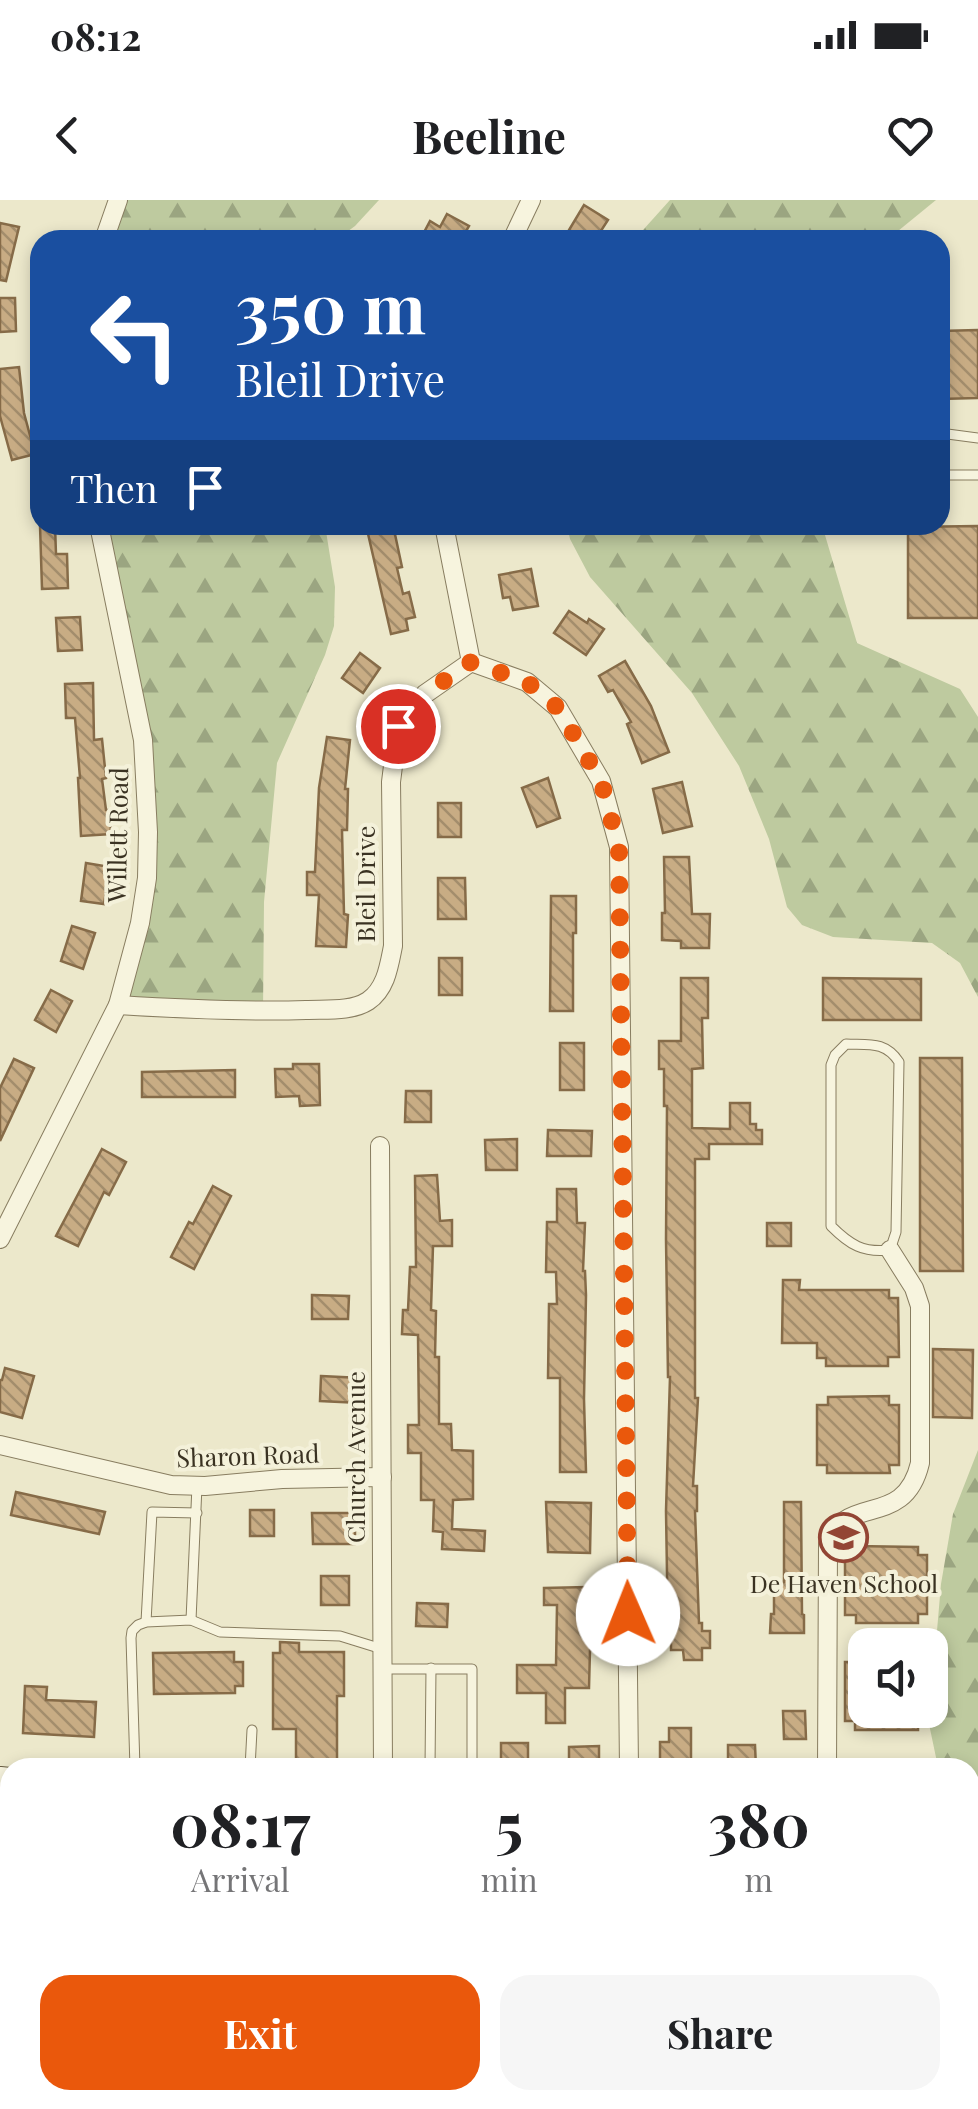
<!DOCTYPE html>
<html lang="en">
<head>
<meta charset="utf-8">
<style>
	body { margin:0; font-family:"Playfair Display",serif; background:#f6f6f6; color:#202124; height:100vh; display:flex; flex-direction:column; font-size:38px; white-space:nowrap }
	* { box-sizing:border-box; margin:0 }
	p { font-size:32px; color:#757577 }
	.icon { flex:none; width:55px; height:55px; fill:none; stroke:currentColor; stroke-width:2; stroke-linecap:round; stroke-linejoin:round }
	.map { position:relative; flex:1; overflow:hidden }
	.panel { position:absolute; left:0px; top:1558px; width:980px; height:352px; display:flex; flex-direction:column; background:#fff; border-radius:30px 30px 0 0; box-shadow:0 5px 15px #0003 }
	.panel>* { flex:none }
	.top-card { position:absolute; left:30px; top:30px; width:920px; height:305px; border-radius:30px; box-shadow:0 5px 15px #0003; background:#1a4fa0; color:#fff; overflow:hidden }
	.tools { position:absolute; left:848px; top:1428px; display:grid; gap:20px }
	.tools a { display:grid; place-items:center; width:100px; height:100px; border-radius:20px; background:#fff; box-shadow:0 5px 15px #0003; font-size:50px }
	.pin { position:absolute; display:grid; place-items:center; width:85px; height:85px; color:#fff; margin:-42px; border:5px solid #fff; border-radius:50%; box-shadow:0 2px 10px #0007 }
	.me { position:absolute; width:110px; margin:-55px; rotate:359deg; stroke-linejoin:round; filter:drop-shadow(0 0 8px #0008) }
	.turn { display:flex; align-items:center; gap:35px; height:210px; padding:0 40px; font-size:45px }
	.turn .icon { width:130px; height:130px; stroke-width:2.5 }
	.turn b { display:block; font-size:70px; line-height:85px }
	.then { display:flex; align-items:center; height:95px; padding:0 40px; background:#0003; gap:20px; font-size:38px }
	.eta { display:flex; justify-content:space-evenly; align-items:center; height:170px; text-align:center }
	.eta b { font-size:60px; font-weight:700; line-height:70px }
	.primary-button { display:flex; gap:20px; margin-top:auto; padding:20px 40px }
	.primary-button a { flex:1; height:115px; border-radius:30px; background:#ea580c; color:#fff; font-size:40px; font-weight:700; line-height:115px; text-align:center }
	.primary-button a+a { background:#f6f6f6; color:#202124 }
	.status { display:flex; justify-content:space-between; align-items:center; height:70px; padding:0 50px; background:#fff; direction:ltr }
	.status svg { height:28px; fill:currentColor }
	header { display:flex; justify-content:space-between; align-items:center; height:130px; padding:0 40px; background:#fff; font-size:45px; font-weight:700 }
	.map>svg:first-child { display:block }
</style>
</head>
<body>
<div class="status"><b>08:12</b><svg viewBox="0 0 49 12"><path d="M0 12V9h3v3zM5 12V6h3v6zM10 12V3h3v9zM15 12V0h3v12zM26 1h20v11H26zM47 4h2v5h-2z"/></svg></div>
<header><svg class="icon" aria-label="back" viewBox="0 0 24 24"><path d="M15 5l-7 7 7 7"/></svg>Beeline<svg class="icon" aria-label="heart" viewBox="0 0 24 24"><path d="M12 20l-8-8c-3-5 5-10 8-4 3-6 11-1 8 4z"/></svg></header>
<div class="map">
<svg width="978" height="1909" viewBox="0 0 978 1909">
	<defs>
		<pattern id="forest-firs" width="22" height="20" patternUnits="userSpaceOnUse" patternTransform="scale(2.5)"><rect width="22" height="20" fill="#beca9f"/><path d="M5 1l3.5 6h-7zM16 11l3.5 6h-7z" fill="#9ba581"/></pattern>
		<pattern id="building-back-hatch" width="6" height="6" patternUnits="userSpaceOnUse" patternTransform="scale(2.5)"><rect width="6" height="6" fill="#c8ac84"/><path d="M-1 5l2 2M0 0l6 6M5-1l2 2" fill="none" stroke="#a38d6c"/></pattern>
	</defs>
	<rect width="100%" height="100%" fill="#ece8cb"/>
	<!-- forest -->
	<g fill="url(#forest-firs)">
		<polygon points="118,0 379,0 355,26 336,40 104,40"/>
		<polygon points="670,0 936,0 887,40 634,40"/>
		<polygon points="99,325 325,325 335,387 334,426 325,455 277,563 264,702 263,812 118,805 140,723 143,540"/>
		<polygon points="567,325 822,325 857,443 960,489 978,517 978,797 960,763 932,743 833,737 802,725 787,707 769,639 739,566 692,493 590,377 570,339"/>
		<polygon points="978,1250 978,1604 970,1611 970,1568 938,1567 929,1524 941,1384 953,1314"/>
	</g>
	<!-- building -->
	<g fill="url(#building-back-hatch)" stroke="#866b48" stroke-width="2.5">
		<polygon points="584,5 608,20 595,40 563,40"/>
		<polygon points="447,14 469,26 462,38 465,40 420,40 430,21 440,27"/>
		<polygon points="0,23 19,27 6,81 0,80"/>
		<polygon points="0,98 15,98 16,131 0,132"/>
		<polygon points="978,130 978,198 940,199 940,131"/>
		<polygon points="19,167 24,213 35,254 12,260 0,216 0,169"/>
		<polygon points="40,325 55,325 56,354 67,354 68,388 42,389"/>
		<polygon points="366,325 393,325 402,367 397,368 403,394 409,392 415,417 406,419 408,430 391,434"/>
		<polygon points="978,326 978,418 908,418 908,327"/>
		<polygon points="531,369 538,406 513,410 510,397 503,398 499,375"/>
		<polygon points="569,411 587,423 589,419 604,429 586,455 554,433"/>
		<polygon points="80,417 82,450 58,451 56,418"/>
		<polygon points="360,453 380,468 363,493 342,478"/>
		<polygon points="625,461 651,506 669,552 642,563 627,524 631,522 613,490 608,492 599,476"/>
		<polygon points="93,483 94,540 102,539 106,578 102,579 106,610 110,610 111,634 81,636 78,578 80,578 75,518 66,518 65,484"/>
		<polygon points="327,537 350,540 345,589 348,589 347,630 342,630 344,714 348,715 346,747 316,746 319,695 307,695 307,672 315,672 319,588"/>
		<polygon points="548,578 560,618 537,627 522,588"/>
		<polygon points="682,582 692,626 663,633 653,589"/>
		<rect x="438" y="603" width="23" height="34"/>
		<polygon points="664,657 689,657 692,714 710,714 709,748 681,748 681,741 662,740 662,713 665,713"/>
		<polygon points="86,663 110,667 104,704 81,701"/>
		<polygon points="438,678 465,678 466,719 438,719"/>
		<polygon points="551,696 576,696 576,733 573,733 573,811 550,811"/>
		<polygon points="72,726 95,733 83,769 61,761"/>
		<rect x="439" y="758" width="23" height="37"/>
		<polygon points="681,778 708,778 708,818 702,818 703,868 692,869 692,928 730,929 730,903 750,903 750,924 756,924 756,930 762,930 762,944 709,944 709,959 695,959 695,1198 698,1198 693,1286 697,1286 697,1311 695,1311 699,1423 702,1423 702,1431 710,1431 710,1448 702,1448 702,1460 684,1460 683,1450 671,1450 671,1437 668,1437 666,1311 670,1177 668,1177 666,1039 667,906 664,906 664,869 659,869 659,841 681,841"/>
		<polygon points="823,778 921,779 921,820 823,820"/>
		<polygon points="51,790 72,801 56,832 35,820"/>
		<rect x="560" y="843" width="24" height="47"/>
		<polygon points="920,858 962,858 963,1071 920,1071"/>
		<polygon points="14,859 34,868 0,941 0,888"/>
		<polygon points="293,864 319,864 320,905 300,906 299,896 276,897 275,869 293,869"/>
		<polygon points="235,870 235,897 142,897 142,872"/>
		<polygon points="406,891 431,891 431,922 405,922"/>
		<polygon points="548,930 592,931 591,956 547,956"/>
		<polygon points="517,939 517,970 486,970 485,940"/>
		<polygon points="102,949 126,962 109,995 104,992 78,1046 56,1036"/>
		<polygon points="437,975 440,1021 452,1020 452,1046 433,1046 431,1110 436,1111 435,1157 439,1157 439,1224 451,1224 452,1250 473,1251 473,1299 453,1300 452,1329 485,1331 484,1351 442,1349 443,1332 433,1331 434,1300 421,1300 421,1253 408,1253 408,1225 419,1225 418,1135 402,1134 403,1110 408,1110 410,1067 416,1067 415,976"/>
		<polygon points="213,986 231,996 194,1069 171,1057 189,1022 193,1024"/>
		<polygon points="557,989 576,989 577,1023 585,1023 583,1071 585,1071 586,1095 584,1199 586,1272 560,1272 560,1178 548,1178 549,1104 557,1104 556,1072 546,1072 547,1022 557,1022"/>
		<rect x="767" y="1023" width="24" height="23"/>
		<polygon points="783,1080 800,1080 799,1090 889,1090 889,1098 898,1098 899,1157 888,1157 888,1166 826,1166 826,1158 817,1158 817,1143 782,1143"/>
		<polygon points="312,1095 349,1096 348,1119 312,1119"/>
		<polygon points="933,1149 973,1150 972,1218 933,1217"/>
		<polygon points="5,1168 34,1176 22,1218 0,1212 0,1180 2,1180"/>
		<polygon points="321,1176 361,1178 360,1203 320,1201"/>
		<polygon points="889,1196 889,1205 899,1205 899,1265 889,1265 890,1273 827,1273 827,1265 817,1265 817,1205 828,1205 828,1197"/>
		<polygon points="16,1292 105,1312 99,1334 11,1315"/>
		<polygon points="546,1302 591,1303 590,1353 548,1352"/>
		<polygon points="784,1302 801,1302 802,1414 804,1415 804,1433 770,1433 771,1414 774,1414 774,1382 784,1382"/>
		<rect x="250" y="1310" width="24" height="26"/>
		<polygon points="312,1313 355,1313 355,1344 313,1344"/>
		<polygon points="854,1346 918,1347 918,1355 927,1355 927,1414 918,1414 918,1423 856,1423 856,1415 845,1415 845,1354 854,1354"/>
		<rect x="321" y="1376" width="28" height="29"/>
		<polygon points="587,1387 587,1425 596,1425 595,1450 590,1450 589,1488 565,1488 565,1523 546,1523 546,1493 517,1493 517,1465 556,1465 557,1405 544,1405 544,1388"/>
		<polygon points="417,1403 448,1404 447,1427 416,1426"/>
		<polygon points="280,1442 299,1443 299,1452 344,1452 344,1496 337,1496 337,1568 296,1568 296,1529 273,1529 273,1453 280,1453"/>
		<polygon points="234,1452 234,1462 243,1462 243,1486 235,1486 235,1493 154,1494 153,1453"/>
		<polygon points="845,1462 865,1462 865,1510 918,1510 918,1530 855,1530 855,1521 845,1521"/>
		<polygon points="25,1486 47,1487 46,1500 96,1502 94,1537 23,1533"/>
		<polygon points="783,1511 805,1511 806,1539 784,1539"/>
		<polygon points="669,1528 691,1528 691,1568 660,1568 660,1542 669,1542"/>
		<rect x="501" y="1543" width="27" height="25"/>
		<polygon points="728,1545 755,1545 756,1568 728,1568"/>
		<polygon points="599,1546 599,1568 569,1568 569,1547"/>
	</g>
	<g fill="none" stroke-linecap="round" stroke-linejoin="round">
		<defs>
			<g id="lane">
				<polyline points="940,233 978,238"/>
				<polyline points="940,275 978,275"/>
				<path d="M846,844c23,1 39,-3 53,18l-3,170 -6,18c-27,3 -40,-5 -59,-24v-161l4,-10z"/>
				<polyline points="191,1420 197,1286"/>
				<polyline points="146,1422 152,1312 197,1313"/>
				<polyline points="384,1469 472,1469 472,1568"/>
				<polyline points="384,1567 426,1568"/>
				<polyline points="135,1568 131,1438 132,1431 138,1425 146,1422 191,1420 220,1432 340,1436 382,1449"/>
				<polyline points="250,1568 252,1530"/>
				<polyline points="430,1568 431,1468"/>
			</g>
			<g id="street">
				<polyline points="104,40 118,0"/>
				<polyline points="512,40 531,0"/>
				<polyline points="444,325 471,462"/>
				<polyline points="471,462 527,482 558,508 601,581 619,647 629,1568"/>
				<path d="M118,805c64,4 124,7 188,5 19,-1 45,2 62,-9 18,-12 21,-35 25,-55l-2,-164 7,-56 27,-32 46,-32"/>
				<polyline points="380,946 383,1568"/>
				<polyline points="0,1039 118,805 140,723 147,678 148,632 143,540 99,325"/>
				<polyline points="0,1245 171,1285 205,1286 282,1279 382,1277"/>
				<path d="M827,1568l1,-223c17,-54 76,-14 92,-82v-157l-6,-18 -24,-38"/>
				<polyline points="270,1900 271,1909"/>
				<polyline points="523,1900 523,1909"/>
				<polyline points="777,1900 777,1909"/>
			</g>
			<g id="secondary">
				<polyline points="0,1581 10,1582"/>
				<polyline points="970,1638 978,1638"/>
			</g>
		</defs>
		<!-- lane casing -->
		<use href="#lane" stroke="#887d60" stroke-width="11"/>
		<!-- street casing -->
		<use href="#street" stroke="#887d60" stroke-width="20"/>
		<!-- secondary casing -->
		<use href="#secondary" stroke="#6a5e43" stroke-width="30"/>
		<!-- lane -->
		<use href="#lane" stroke="#f7f4de" stroke-width="9"/>
		<!-- street -->
		<use href="#street" stroke="#f7f4de" stroke-width="18"/>
		<!-- secondary -->
		<use href="#secondary" stroke="#f7f4de" stroke-width="28"/>
	</g>
	<g fill="none" stroke-linecap="round" stroke-linejoin="round">
		<!-- route -->
		<polyline stroke="#ea580c" stroke-width="18" stroke-dasharray="0 32.4" points="398,526 425,494 471,462 527,482 558,508 601,581 619,648 628,1414"/>
	</g>
	<!-- icons -->
	<defs>
		<symbol id="school-ring" viewBox="-11 -11 22 22"><circle r="9.5" fill="#f4f1da" stroke="#934534" stroke-width="1.5"/><path d="M0-5L7-2L0 1L-7-2ZM-4 1L0 2.5L4 1V4Q0 6-4 4Z" fill="#934534"/></symbol>
	</defs>
	<g fill-rule="evenodd">
		<use href="#school-ring" x="816" y="1310" width="55" height="55"/>
	</g>
	<g text-anchor="middle" stroke-width="8" stroke-linejoin="round" paint-order="stroke">
		<!-- street labels -->
		<g font-size="25" fill="#3a3222" stroke="#f4f1da">
			<text transform="translate(118 635) rotate(-89)" y="9">Willett Road</text>
			<text transform="translate(366 684) rotate(-90)" y="9">Bleil Drive</text>
			<text transform="translate(248 1256) rotate(-2)" y="9">Sharon Road</text>
			<text transform="translate(356 1257) rotate(-90)" y="9">Church Avenue</text>
		</g>
		<!-- poi labels -->
		<g font-size="25" fill="#3a3222" stroke="#f4f1da">
			<text x="844" y="1393">De Haven School</text>
		</g>
	</g>
</svg>
<div class="tools">
<a><svg class="icon" aria-label="sound" viewBox="0 0 24 24"><path d="M4 9h4l5-4v14l-5-4H4zM17 9q2 3 0 6"/></svg></a>
</div>
<div class="pin" style="left:398px;top:526px;background:#d93025"><svg class="icon" aria-label="arrive" viewBox="0 0 24 24"><path d="M6 21V4h12l-3 4 3 4H6"/></svg></div>
<svg class="me" style="left:628px;top:1414px" viewBox="-20 -20 40 40"><circle r="19" fill="#fff"/><path d="M0-13L10 11 0 6-10 11z" fill="#ea580c"/></svg>
<div class="top-card">
<div class="turn"><svg class="icon" aria-label="left" viewBox="0 0 24 24"><path d="M17 20v-9H6M10 6l-5 5 5 5"/></svg><div><b>350 m</b>Bleil Drive</div></div>
<div class="then">Then<svg class="icon" aria-label="arrive" viewBox="0 0 24 24"><path d="M6 21V4h12l-3 4 3 4H6"/></svg></div>
</div>
<section class="panel">
<div class="eta">
<div><b>08:17</b><p>Arrival</p></div>
<div><b>5</b><p>min</p></div>
<div><b>380</b><p>m</p></div>
</div>
<div class="primary-button"><a>Exit</a><a>Share</a></div>
</section>
</div>
</body>
</html>
